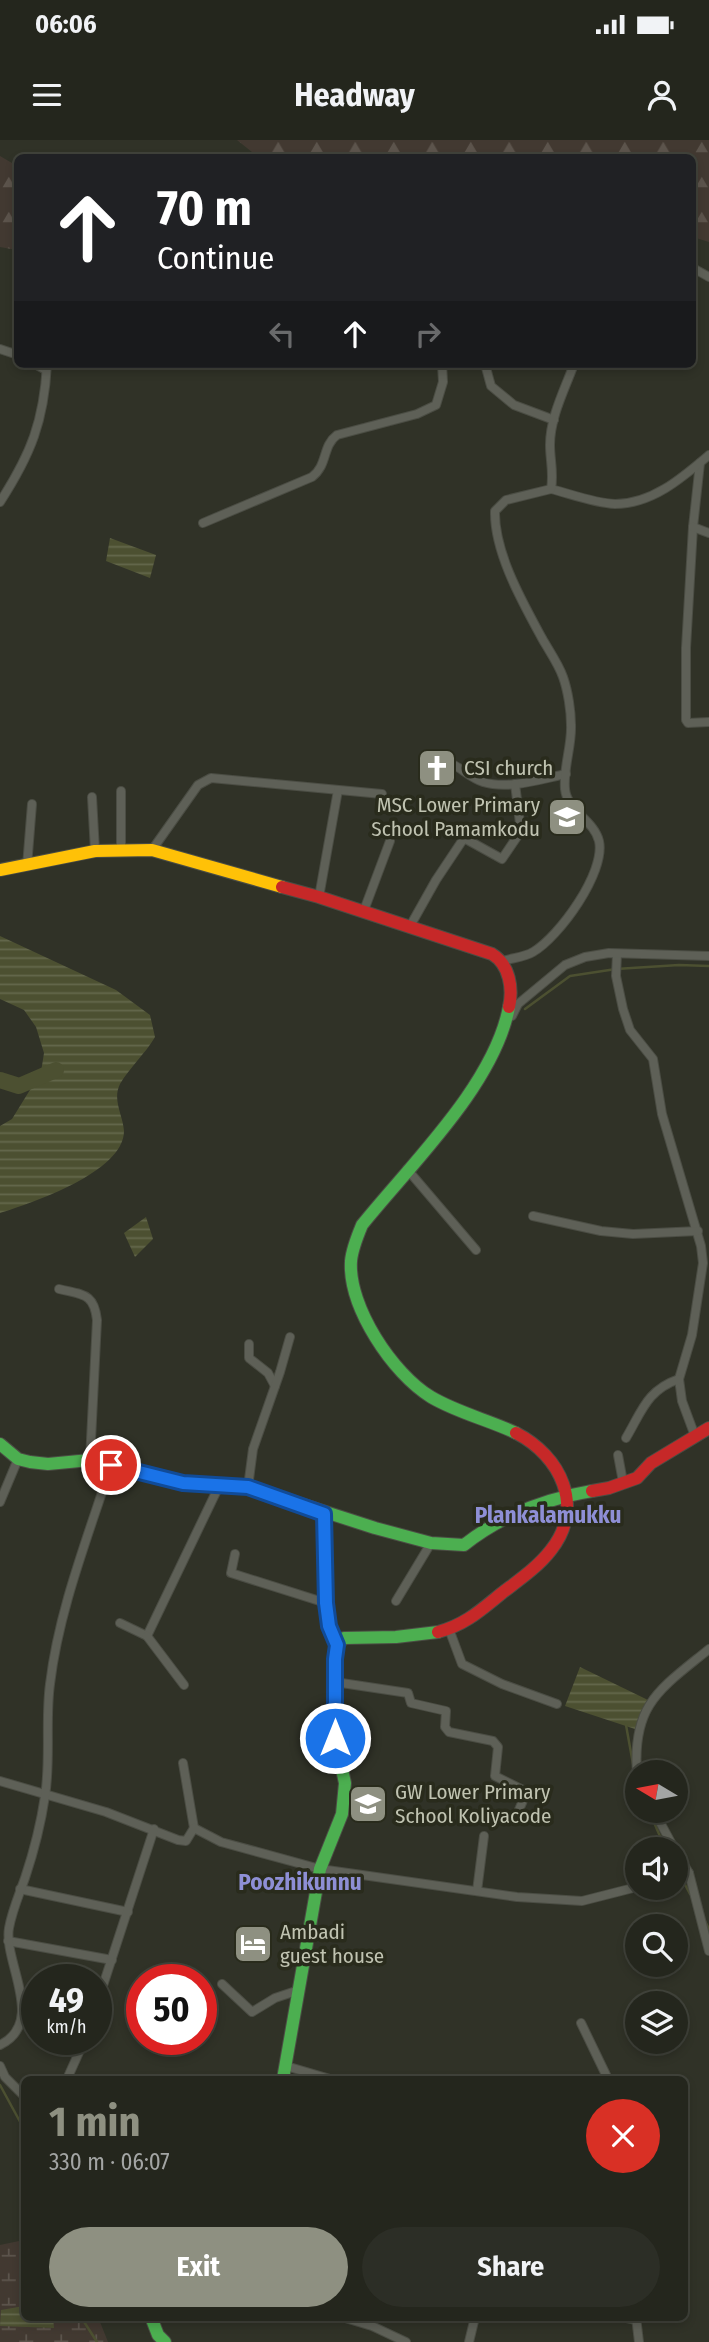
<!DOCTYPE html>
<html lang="en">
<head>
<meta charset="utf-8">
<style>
	body { margin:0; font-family:"Fira Sans Condensed",sans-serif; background:#2c2e26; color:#f1f3f6; height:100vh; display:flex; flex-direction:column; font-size:26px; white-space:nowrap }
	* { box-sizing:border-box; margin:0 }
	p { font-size:23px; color:#a3a5a4 }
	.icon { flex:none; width:38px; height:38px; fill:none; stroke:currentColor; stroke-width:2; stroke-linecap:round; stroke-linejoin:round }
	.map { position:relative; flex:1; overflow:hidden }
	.panel { position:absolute; left:21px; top:1936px; width:667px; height:245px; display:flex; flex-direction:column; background:#24261d; border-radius:10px; box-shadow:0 4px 10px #0003,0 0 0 2px #41433b }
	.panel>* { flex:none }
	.guide { position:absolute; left:14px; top:14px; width:682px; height:214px; border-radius:10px; box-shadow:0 4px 10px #0003,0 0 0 2px #41433b; background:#202124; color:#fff; overflow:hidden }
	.needle { width:46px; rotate:280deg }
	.controls { position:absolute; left:625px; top:1620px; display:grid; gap:14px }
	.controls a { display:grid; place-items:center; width:63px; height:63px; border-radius:50%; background:#24261d; box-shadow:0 4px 10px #0003,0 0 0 2px #41433b; font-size:35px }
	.speed { position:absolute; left:21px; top:1824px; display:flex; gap:14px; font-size:35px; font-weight:700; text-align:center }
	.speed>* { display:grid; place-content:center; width:91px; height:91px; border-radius:50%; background:#24261d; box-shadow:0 4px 10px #0003,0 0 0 2px #41433b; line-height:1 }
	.speed small { font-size:18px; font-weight:400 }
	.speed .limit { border:10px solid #d22; background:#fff; color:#111 }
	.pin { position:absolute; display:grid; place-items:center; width:60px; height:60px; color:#fff; margin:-30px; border:4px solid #fff; border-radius:50%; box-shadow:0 2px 7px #0007 }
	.me { position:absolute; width:77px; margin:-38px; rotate:0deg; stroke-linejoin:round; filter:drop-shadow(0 0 5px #0008) }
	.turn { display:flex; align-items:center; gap:24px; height:147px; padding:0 28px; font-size:32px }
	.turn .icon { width:91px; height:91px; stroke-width:2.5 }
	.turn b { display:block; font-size:49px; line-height:60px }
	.lanes { display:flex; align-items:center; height:66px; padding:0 28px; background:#0003; justify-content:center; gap:35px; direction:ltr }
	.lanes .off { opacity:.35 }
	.round { display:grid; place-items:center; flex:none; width:74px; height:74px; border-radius:37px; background:#2c2e26 }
	.headline { display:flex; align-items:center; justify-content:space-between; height:119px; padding:0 28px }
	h1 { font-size:42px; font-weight:700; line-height:52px; color:#8e9081 }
	.primary-button { display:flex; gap:14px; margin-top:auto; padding:14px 28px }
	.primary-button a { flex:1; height:80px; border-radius:42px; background:#8e9081; color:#fff; font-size:28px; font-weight:700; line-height:80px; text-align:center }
	.primary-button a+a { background:#2c2e26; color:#f1f3f6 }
	.status { display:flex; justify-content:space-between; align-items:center; height:49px; padding:0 35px; background:#24261d; direction:ltr }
	.status svg { height:19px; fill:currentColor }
	header { display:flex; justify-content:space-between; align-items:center; height:91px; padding:0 28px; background:#24261d; font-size:32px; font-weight:700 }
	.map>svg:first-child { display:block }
</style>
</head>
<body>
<div class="status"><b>06:06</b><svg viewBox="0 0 49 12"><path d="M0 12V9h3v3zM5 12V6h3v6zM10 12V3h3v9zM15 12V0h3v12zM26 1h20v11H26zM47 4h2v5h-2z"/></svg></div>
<header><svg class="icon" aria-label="menu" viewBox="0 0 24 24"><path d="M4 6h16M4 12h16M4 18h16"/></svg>Headway<svg class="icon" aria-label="person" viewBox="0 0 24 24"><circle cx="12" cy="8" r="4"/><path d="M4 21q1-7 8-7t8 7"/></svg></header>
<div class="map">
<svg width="709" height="2202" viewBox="0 0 709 2202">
	<defs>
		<pattern id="forest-firs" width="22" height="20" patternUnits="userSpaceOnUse" patternTransform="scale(1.75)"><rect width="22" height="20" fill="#423931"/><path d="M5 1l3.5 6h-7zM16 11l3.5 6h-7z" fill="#5c544c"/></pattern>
		<pattern id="wetland-marsh" width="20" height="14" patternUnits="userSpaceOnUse" patternTransform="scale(1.75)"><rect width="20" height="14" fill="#423931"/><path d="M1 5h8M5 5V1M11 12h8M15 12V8" fill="none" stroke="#5c544c"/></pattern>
		<pattern id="water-rules" width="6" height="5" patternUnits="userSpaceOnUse" patternTransform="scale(1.75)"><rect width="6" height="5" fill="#4c5031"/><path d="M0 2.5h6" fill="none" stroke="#64684c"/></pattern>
	</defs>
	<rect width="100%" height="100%" fill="#303227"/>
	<!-- forest -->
	<g fill="url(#forest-firs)">
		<polygon points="237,0 709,0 709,102 693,97 693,18 281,18 252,12"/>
		<polygon points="0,16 17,26 17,110 0,107"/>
	</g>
	<!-- wetland -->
	<polygon fill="url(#wetland-marsh)" points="24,2100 24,2177 98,2177 108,2202 0,2202 0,2105"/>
	<!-- water -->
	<g fill="url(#water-rules)">
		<polygon points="110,398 156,415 150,438 106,421"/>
		<path d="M0,796l116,54 34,25 5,22c-10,17 -25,30 -35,47 -8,16 3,31 4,47 0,41 -92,72 -124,82v-87l12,-7 29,-47 3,-19 -8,-26 -12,-17 -24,-11z"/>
		<polygon points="146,1077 153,1099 135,1117 124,1093"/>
		<polygon points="580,1527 648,1560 635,1589 565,1566"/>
		<polygon points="24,2166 24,2177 53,2177 54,2188 0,2186 1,2170"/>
	</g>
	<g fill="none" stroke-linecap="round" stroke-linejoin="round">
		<!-- stream -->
		<g stroke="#4c5031" stroke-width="2.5">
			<polyline points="525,869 570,836 616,829 679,825 709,826"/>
			<polyline points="626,1585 637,1646"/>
			<polyline points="649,1671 666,1710"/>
			<polyline points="682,1739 690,1754"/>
			<polyline points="705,1781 709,1789"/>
			<polyline points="0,1945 24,1989"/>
			<polyline points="81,2177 97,2202"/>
		</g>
		<!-- river -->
		<polyline stroke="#4c5031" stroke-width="16" points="0,940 19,946 56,930"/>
		<defs>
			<g id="street">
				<polyline points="693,128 709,137"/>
				<polyline points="0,209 18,215"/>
				<polyline points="35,224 46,230"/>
				<polyline points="485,224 491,246 514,265 554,280"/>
				<polyline points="700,323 693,387 686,508 686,580 688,583 709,582"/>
				<path d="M551,349c20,5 43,14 64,15 37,0 67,-26 94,-49"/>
				<path d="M0,362c31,-48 44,-81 47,-138"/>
				<path d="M203,383l109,-46c16,-12 10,-31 25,-42l80,-21 19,-9 7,-23 -1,-18"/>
				<polyline points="693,387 709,393"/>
				<path d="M454,625c9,5 19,14 29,17 26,8 58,-3 83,-8"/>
				<polyline points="92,657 95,711"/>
				<polyline points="121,710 121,651"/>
				<polyline points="152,710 198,645 211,638 382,654"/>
				<polyline points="27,726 32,664"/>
				<polyline points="319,757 338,650"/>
				<polyline points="363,773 390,701"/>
				<polyline points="409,788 436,740 464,698 502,719 521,691 515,644"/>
				<polyline points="617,814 616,836 623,869 630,890 653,919 662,974 701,1106 703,1123 692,1195 679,1239 682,1261 695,1296"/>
				<path d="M503,821c9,-3 22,-4 30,-9 26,-15 73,-80 66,-111 -5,-21 -32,-30 -34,-52 -2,-21 7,-43 6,-64 0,-14 -3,-34 -8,-48 -4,-12 -13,-25 -20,-37 -20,-37 -49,-87 -48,-129l11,-11 45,-11c3,-16 -1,-29 -1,-44 0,-28 15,-56 24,-81"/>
				<polyline points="512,876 518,864 565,825 585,817 609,813 709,816"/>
				<polyline points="407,1029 476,1110"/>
				<polyline points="533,1076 601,1091 633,1094 698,1091"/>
				<path d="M59,1149c24,6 35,4 38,31l-7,140"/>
				<polyline points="249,1204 249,1218 268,1233 275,1246"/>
				<path d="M626,1298c16,-27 21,-48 53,-59"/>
				<polyline points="618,1315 623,1342"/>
				<polyline points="248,1347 253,1309 280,1232 290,1197"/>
				<polyline points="0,1362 18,1319"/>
				<path d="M324,1374c0,43 -5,91 13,131"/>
				<polyline points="235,1414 231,1433 326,1463"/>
				<polyline points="396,1461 431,1403"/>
				<polyline points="120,1483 147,1496 219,1346"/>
				<polyline points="449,1489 462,1524 502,1544 557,1564"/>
				<polyline points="147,1496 184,1545"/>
				<polyline points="335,1542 408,1553 411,1563 446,1571 445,1587 449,1592 493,1601 498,1607 495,1636 525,1651 525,1656 518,1672"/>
				<polyline points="183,1623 194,1688"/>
				<path d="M637,1633c-5,-69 23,-84 72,-124"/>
				<polyline points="0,1641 106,1672 178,1700 186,1701 194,1688 221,1702 320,1729 517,1757 582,1761 637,1747"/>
				<polyline points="654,1671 675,1710"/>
				<polyline points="676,1711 689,1733 709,1811"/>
				<polyline points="676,1737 689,1733"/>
				<polyline points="20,1749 128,1772"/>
				<polyline points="477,1751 484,1696"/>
				<polyline points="8,1801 112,1820"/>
				<polyline points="222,1844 252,1872 275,1858 299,1850"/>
				<polyline points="96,1867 154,1689"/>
				<polyline points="581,1883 608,1939"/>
				<path d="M0,1905c47,-23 3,-83 9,-117 3,-17 10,-33 16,-50 9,-27 16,-55 20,-82 6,-37 0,-75 5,-112 9,-75 38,-147 61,-219"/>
				<polyline points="0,1926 5,1937 24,1956"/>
				<polyline points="286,1926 330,1939"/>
				<polyline points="67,1939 85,1899"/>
				<polyline points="342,2177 372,2186 406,2202"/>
				<polyline points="622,2177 636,2180"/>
				<polyline points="636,2177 639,2202"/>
				<polyline points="469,2202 475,2177"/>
			</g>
			<g id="fast">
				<path d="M509,867c-15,78 -98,157 -147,218 -5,12 -10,24 -11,36 -3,46 42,113 80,136 27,16 58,23 85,36"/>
				<path d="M0,1304l18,15 12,3 18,2 42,-4 93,23 65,4 127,41 56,15 33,2c38,-30 80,-46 128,-54"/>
				<polyline points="283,1939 320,1729 342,1674 345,1643 335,1598 337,1505 344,1498 396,1497 438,1492"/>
				<polyline points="151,2177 158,2195 165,2202"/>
			</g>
			<polyline id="slow" points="0,730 95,711 152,710 282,747"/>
			<g id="jam">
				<path d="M282,747l37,10 173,57c18,11 21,35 17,53"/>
				<polyline points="592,1351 609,1348 637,1338 651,1323 709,1288"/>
				<path d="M438,1492c27,-7 43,-22 64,-39 17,-13 36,-26 49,-43 34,-43 10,-94 -35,-117"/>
			</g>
		</defs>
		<!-- street casing -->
		<use href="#street" stroke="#4b4d44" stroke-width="10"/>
		<!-- fast casing -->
		<use href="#fast" stroke="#4b4d44" stroke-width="14"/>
		<!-- slow casing -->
		<use href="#slow" stroke="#4b4d44" stroke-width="14"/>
		<!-- jam casing -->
		<use href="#jam" stroke="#4b4d44" stroke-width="14"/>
		<!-- street -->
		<use href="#street" stroke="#5e6057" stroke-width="8"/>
		<!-- fast -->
		<use href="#fast" stroke="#4caf50" stroke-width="12"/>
		<!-- slow -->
		<use href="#slow" stroke="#ffc107" stroke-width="12"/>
		<!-- jam -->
		<use href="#jam" stroke="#c62828" stroke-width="12"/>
	</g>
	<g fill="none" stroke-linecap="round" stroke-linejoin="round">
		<defs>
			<polyline id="route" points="111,1325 183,1343 248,1347 324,1374 326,1463 329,1486 337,1505 335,1519 335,1598"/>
		</defs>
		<!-- route casing -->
		<use href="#route" stroke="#114b97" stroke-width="18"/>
		<!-- route -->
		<use href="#route" stroke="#1a73e8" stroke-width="12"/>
	</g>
	<!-- icons -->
	<defs>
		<symbol id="church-square" viewBox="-11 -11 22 22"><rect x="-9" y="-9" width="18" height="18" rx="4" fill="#8e9081" stroke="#292b1c"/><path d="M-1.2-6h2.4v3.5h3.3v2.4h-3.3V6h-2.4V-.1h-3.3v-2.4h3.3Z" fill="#fff"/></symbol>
		<symbol id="school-square" viewBox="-11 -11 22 22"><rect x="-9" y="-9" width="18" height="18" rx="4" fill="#8e9081" stroke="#292b1c"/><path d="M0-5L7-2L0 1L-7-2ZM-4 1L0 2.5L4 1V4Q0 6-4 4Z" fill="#fff"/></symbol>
		<symbol id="hotel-square" viewBox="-11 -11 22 22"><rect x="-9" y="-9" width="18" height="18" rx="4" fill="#8e9081" stroke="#292b1c"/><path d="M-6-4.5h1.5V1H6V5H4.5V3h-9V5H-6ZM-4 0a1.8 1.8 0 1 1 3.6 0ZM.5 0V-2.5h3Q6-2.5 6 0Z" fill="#fff"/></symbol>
	</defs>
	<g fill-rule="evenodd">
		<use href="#church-square" x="415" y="606" width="44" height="44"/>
		<use href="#school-square" x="545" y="655" width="44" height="44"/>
		<use href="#school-square" x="346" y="1642" width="44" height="44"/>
		<use href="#hotel-square" x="231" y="1782" width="44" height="44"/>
	</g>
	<g text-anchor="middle" stroke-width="7" stroke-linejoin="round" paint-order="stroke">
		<!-- poi labels -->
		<g font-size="21" fill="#c0c3b1" stroke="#292b1c" text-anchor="start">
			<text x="464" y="635">CSI church</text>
			<text x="540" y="672" text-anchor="end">MSC Lower Primary<tspan x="540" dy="24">School Pamamkodu</tspan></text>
			<text x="395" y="1659">GW Lower Primary<tspan x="395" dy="24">School Koliyacode</tspan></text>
			<text x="280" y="1799">Ambadi<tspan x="280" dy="24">guest house</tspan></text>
		</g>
		<!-- neighbourhood labels -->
		<g font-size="23" font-weight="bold" fill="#8e8fd5" stroke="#292b1c">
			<text x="548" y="1383">Plankalamukku</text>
			<text x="300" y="1750">Poozhikunnu</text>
		</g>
	</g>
</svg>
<div class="controls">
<a><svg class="needle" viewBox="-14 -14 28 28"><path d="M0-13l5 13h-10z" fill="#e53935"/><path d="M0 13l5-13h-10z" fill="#a3a5a4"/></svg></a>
<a><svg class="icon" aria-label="sound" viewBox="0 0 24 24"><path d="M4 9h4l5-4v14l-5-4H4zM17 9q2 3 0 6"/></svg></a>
<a><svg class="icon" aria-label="search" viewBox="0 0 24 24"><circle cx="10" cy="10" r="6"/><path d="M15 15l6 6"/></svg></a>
<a><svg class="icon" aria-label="layers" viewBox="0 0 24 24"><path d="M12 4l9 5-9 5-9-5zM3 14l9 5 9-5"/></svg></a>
</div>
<div class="speed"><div>49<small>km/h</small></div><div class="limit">50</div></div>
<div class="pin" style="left:111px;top:1325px;background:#d93025"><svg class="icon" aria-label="arrive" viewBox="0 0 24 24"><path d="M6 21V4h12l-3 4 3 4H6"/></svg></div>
<svg class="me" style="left:335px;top:1598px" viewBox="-20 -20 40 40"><circle r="17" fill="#1a73e8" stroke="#fff" stroke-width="3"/><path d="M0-11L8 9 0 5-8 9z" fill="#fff"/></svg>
<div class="guide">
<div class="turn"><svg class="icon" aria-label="ahead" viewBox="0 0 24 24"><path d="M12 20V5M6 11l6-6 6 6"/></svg><div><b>70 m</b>Continue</div></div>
<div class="lanes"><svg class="icon off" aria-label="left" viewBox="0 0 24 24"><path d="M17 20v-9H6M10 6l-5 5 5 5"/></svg><svg class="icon" aria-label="ahead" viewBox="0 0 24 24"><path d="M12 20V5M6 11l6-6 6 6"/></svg><svg class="icon off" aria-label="right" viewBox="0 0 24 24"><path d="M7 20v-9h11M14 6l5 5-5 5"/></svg></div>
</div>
<section class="panel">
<div class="headline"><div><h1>1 min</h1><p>330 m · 06:07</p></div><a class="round" style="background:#d93025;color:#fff"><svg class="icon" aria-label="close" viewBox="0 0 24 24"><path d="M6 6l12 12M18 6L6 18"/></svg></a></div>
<div class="primary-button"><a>Exit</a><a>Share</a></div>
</section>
</div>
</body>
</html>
